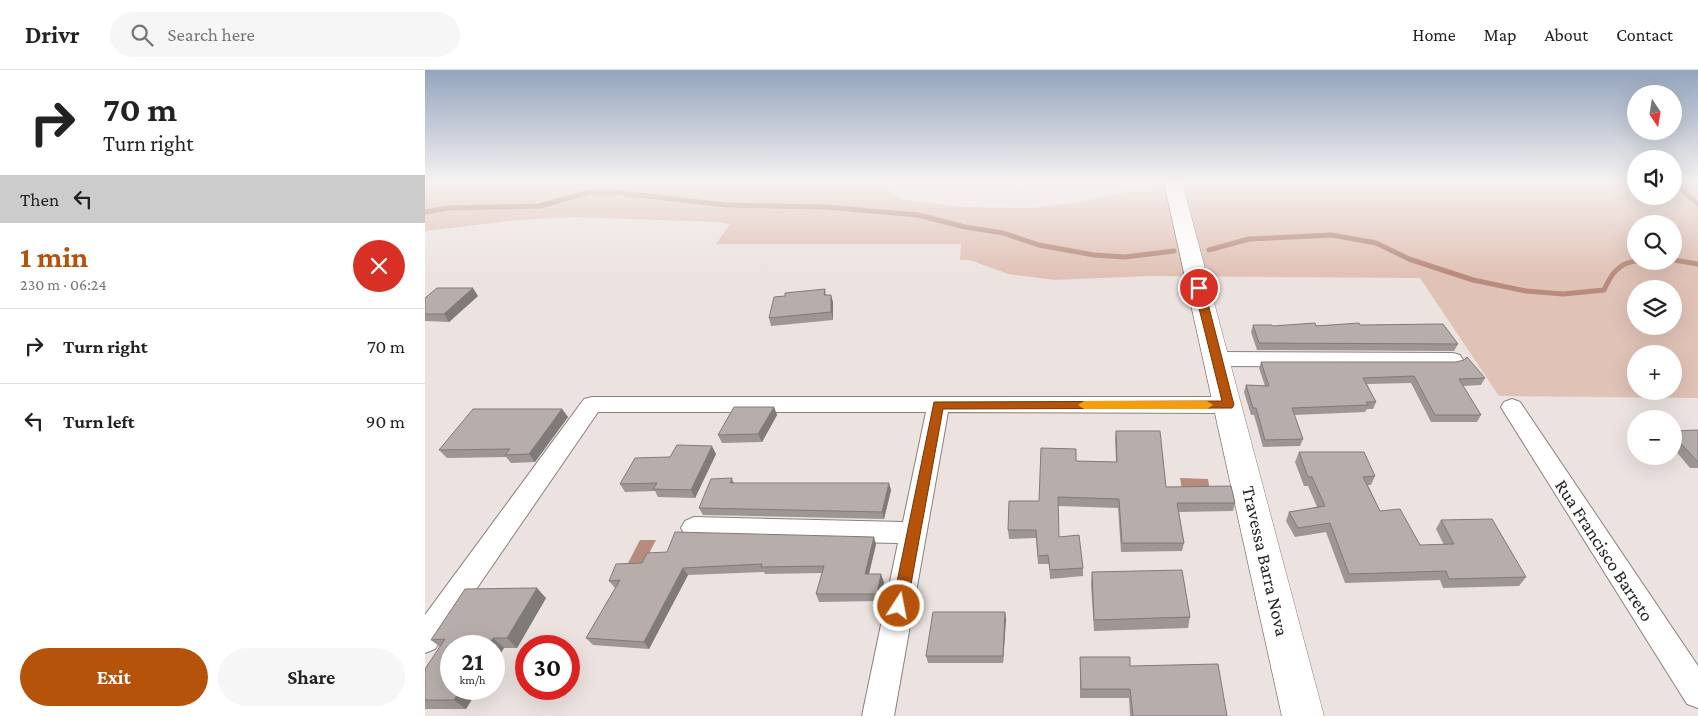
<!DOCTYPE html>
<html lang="en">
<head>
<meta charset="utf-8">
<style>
	body { margin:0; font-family:"Crimson Pro",serif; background:#f6f6f6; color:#222; height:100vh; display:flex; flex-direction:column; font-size:19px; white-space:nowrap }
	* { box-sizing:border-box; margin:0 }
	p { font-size:16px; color:#767676 }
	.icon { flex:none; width:28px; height:28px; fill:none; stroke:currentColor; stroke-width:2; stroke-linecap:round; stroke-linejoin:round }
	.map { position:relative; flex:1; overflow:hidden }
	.panel { display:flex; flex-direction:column; background:#fff; width:425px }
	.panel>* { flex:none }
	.banner { background:#fff; color:#222; overflow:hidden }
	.needle { width:32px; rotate:168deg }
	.fabs { position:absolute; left:1202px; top:15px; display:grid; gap:10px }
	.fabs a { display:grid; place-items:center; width:55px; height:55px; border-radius:50%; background:#fff; box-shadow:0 5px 20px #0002; font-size:25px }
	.speed { position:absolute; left:15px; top:565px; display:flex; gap:10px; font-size:25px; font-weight:700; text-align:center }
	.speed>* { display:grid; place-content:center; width:65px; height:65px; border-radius:50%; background:#fff; box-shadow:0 5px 20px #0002; line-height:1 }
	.speed small { font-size:12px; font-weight:400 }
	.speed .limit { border:8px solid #d22; background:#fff; color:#111 }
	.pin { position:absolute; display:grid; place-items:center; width:42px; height:42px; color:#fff; margin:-21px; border:2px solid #fff; border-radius:50%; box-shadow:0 1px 5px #0007 }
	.me { position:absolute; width:55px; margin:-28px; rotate:11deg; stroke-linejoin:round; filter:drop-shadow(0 0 4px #0008) }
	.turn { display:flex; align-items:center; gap:18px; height:105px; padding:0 20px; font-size:22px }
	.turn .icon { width:65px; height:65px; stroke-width:2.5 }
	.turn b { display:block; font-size:35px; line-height:42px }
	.then { display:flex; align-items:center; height:48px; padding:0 20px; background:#0003; gap:10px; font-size:19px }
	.round { display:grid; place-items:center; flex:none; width:52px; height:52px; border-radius:26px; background:#f6f6f6 }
	.head { display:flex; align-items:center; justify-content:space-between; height:85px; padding:0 20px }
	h1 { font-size:30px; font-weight:700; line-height:38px; color:#b45309 }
	.primary-button { display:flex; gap:10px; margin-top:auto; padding:10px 20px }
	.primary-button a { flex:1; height:58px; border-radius:30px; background:#b45309; color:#fff; font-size:20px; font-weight:700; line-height:58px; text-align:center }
	.primary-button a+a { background:#f6f6f6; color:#222 }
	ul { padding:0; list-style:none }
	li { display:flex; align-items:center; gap:15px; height:75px; padding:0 20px; border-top:1px solid #e0e0e0 }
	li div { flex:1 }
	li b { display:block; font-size:19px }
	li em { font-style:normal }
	header { display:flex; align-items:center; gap:30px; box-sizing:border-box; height:70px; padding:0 25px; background:#fff; border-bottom:1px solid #e0e0e0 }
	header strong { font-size:24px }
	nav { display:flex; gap:28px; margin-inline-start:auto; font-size:18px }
	.search { width:350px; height:45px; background:#f6f6f6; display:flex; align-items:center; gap:12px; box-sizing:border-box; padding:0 18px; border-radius:28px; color:#767676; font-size:19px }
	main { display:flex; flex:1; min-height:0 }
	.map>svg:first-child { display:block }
</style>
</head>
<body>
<header>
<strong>Drivr</strong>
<div class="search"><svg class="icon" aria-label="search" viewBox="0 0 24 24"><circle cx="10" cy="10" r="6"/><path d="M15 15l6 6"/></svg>Search here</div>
<nav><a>Home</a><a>Map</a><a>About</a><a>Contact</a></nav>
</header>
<main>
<section class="panel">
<div class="banner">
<div class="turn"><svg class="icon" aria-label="right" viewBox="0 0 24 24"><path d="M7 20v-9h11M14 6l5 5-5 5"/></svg><div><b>70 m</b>Turn right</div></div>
<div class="then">Then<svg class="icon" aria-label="left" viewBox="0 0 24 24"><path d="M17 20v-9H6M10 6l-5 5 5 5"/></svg></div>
</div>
<div class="head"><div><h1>1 min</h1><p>230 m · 06:24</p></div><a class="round" style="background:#d93025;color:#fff"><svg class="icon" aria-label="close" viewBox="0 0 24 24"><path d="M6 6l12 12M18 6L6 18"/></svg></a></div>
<ul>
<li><svg class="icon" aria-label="right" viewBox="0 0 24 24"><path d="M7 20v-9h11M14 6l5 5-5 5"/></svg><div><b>Turn right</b></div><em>70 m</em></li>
<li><svg class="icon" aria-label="left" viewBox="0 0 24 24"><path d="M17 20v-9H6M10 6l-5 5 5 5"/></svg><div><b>Turn left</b></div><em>90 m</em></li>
</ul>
<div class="primary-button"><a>Exit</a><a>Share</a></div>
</section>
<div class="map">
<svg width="1273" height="646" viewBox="0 0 1273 646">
	<rect width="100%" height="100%" fill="#ece3e0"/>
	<!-- green -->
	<path fill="#e1c2b7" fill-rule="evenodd" d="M0,112h447l16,4 1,6 15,8 61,7 66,1 49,-6 53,-12 51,-5v-3h452v14h38v-14h24v216l-199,-2 -79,-118 -270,-2 -95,4 -47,-6 -38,-14h-10l1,-16h-245l14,-20 -14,-2 -143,-5 -54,3 -94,11zM1211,154h38v37h-38zM1211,219h38v37h-38zM1211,284h38v37h-38z"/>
	<!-- water -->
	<g fill="#b78c7c">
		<polygon points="755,408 783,409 785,421 757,420"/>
		<polygon points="215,470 231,470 218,495 202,495"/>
	</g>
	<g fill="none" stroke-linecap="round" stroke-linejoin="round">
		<!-- stream -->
		<g stroke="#b78c7c" stroke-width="5">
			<polyline points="1249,116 1254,117 1273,134"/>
			<polyline points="0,142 23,138 115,136 164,122 188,122 301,135 401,137 493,145 540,157 578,163 614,175 669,185 700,187 749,181"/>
			<path d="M784,180l40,-11 83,-4 44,8 33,16 64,21 53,11 37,3 41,-4c7,-15 14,-27 32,-29"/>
			<polyline points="1249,190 1273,194"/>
		</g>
		<defs>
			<g id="minor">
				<polygon points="791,282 1028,283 1035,285 1038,290 1035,295 1028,297 791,296 784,294 781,289 784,284"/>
				<polygon points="167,327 803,327 811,330 814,335 811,340 803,343 523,342 469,646 437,646 473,473 269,469 260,465 256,458 260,451 269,447 478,452 501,342 173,342 10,579 0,583 0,545 159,329"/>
				<polygon points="1087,329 1095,332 1273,596 1273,638 1262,634 1079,342 1076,337 1079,332"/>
			</g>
			<polygon id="tertiary" points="739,112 757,112 899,646 857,646"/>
		</defs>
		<!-- minor casing -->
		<use href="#minor" stroke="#89817e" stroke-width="2"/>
		<!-- tertiary casing -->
		<use href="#tertiary" stroke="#89817e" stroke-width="1"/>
		<!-- minor -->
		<use href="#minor" fill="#fff" fill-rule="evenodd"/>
		<!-- tertiary -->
		<use href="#tertiary" fill="#fff" fill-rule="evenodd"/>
	</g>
	<!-- wall -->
	<g fill="#9d9693">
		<polygon points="400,219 401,225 408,232 408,250 346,256 344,248 360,226"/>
		<polygon points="53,226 24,252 0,251 0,228"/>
		<polygon points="828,255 848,256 935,255 1033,274 1029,281 832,280 826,262"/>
		<polygon points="836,292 1060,308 1056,315 1038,316 1056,345 1052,352 1006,352 986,313 942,314 951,332 948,339 942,339 940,342 869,345 878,369 875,376 838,377 829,345 826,345 819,322 821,315 840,316 834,298"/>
		<polygon points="349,337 352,345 337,372 297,373 293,365"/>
		<polygon points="137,339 143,347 110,392 86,393 81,387 22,388 14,380"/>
		<polygon points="1273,360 1273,398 1265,398 1249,379 1249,366"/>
		<polygon points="691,361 741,417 810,433 808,441 754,442 759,473 757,481 696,482 693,438 633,436 634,467 658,498 658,506 625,509 624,494 613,494 611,468 584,469 583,460 614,431 651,391 691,392 690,369"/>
		<polygon points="874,382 950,406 946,415 943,415 955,441 995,475 1019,475 1011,459 1016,450 1101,507 1094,516 1018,518 1015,510 920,513 901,462 870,467 861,451 864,442 892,437 883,416 879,416 870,392"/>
		<polygon points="291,384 270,428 233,427 230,421 200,422 195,414 245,387"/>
		<polygon points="307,408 309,413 466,420 459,449 278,445 274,438"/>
		<polygon points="451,474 444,504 459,512 455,531 394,532 391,524 397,503 340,504 339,502 263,505 224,579 168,575 161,568 191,518 190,518 184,511 217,493"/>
		<polygon points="667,502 765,547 763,558 669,561 666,514"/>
		<polygon points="121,528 92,578 79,578 26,619 53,619 41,639 0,639 0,599 15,577 6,570"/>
		<polygon points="580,542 581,549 578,593 503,593 501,586"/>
		<polygon points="655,587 705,596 802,646 705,646 704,628 655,628"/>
	</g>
	<!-- shaded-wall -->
	<g fill="#807a78">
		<polygon points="48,218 53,226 24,252 19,244"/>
		<polygon points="406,225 408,232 408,250 406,242"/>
		<polygon points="349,337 352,345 337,372 333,364"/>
		<polygon points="137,339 143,347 110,392 104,384"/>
		<polygon points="287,376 291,384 270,428 266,420"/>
		<polygon points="464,413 466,420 459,449 457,442"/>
		<polygon points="449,467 451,474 442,512 440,504"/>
		<polygon points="258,498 263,505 224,579 219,572"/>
		<polygon points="456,504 459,512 455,531 452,524"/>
		<polygon points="112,518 121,528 92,578 82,568"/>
		<polygon points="580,542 581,549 578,593 578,586"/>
		<polygon points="68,568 79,578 69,594 69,576 63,576"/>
		<polygon points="36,619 53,619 41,639 29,630"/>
	</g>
	<!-- building -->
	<g fill="#b7aeab" stroke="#807a78">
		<polygon points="12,218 48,218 19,244 0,244 0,228"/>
		<polygon points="400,219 399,225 406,225 406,242 344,248 349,227 360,226 360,223"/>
		<polygon points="890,253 891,256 934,253 935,255 1018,254 1033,274 834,273 828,255 847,255 848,256"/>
		<polygon points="1042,287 1060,308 1034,309 1056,345 1010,345 989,306 938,308 951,332 941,332 943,335 867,338 878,369 840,370 831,338 828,338 821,315 844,316 836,292 1031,292 1039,290"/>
		<polygon points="309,337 349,337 333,364 293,365"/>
		<polygon points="48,339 137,339 104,384 80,385 85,379 14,380"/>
		<polygon points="1273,360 1273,391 1272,391 1249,366 1249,361"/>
		<polygon points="691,361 735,361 741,417 806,416 810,433 752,433 759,473 697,473 694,429 633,427 634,467 654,465 658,498 625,500 623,485 613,486 611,460 583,460 584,431 614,431 616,378 651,379 651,391 692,392"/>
		<polygon points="252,375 287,376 266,420 228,419 232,413 195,414 210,388 245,387"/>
		<polygon points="874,382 939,382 950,406 938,407 955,441 975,439 995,475 1029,474 1016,450 1067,449 1101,507 1024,509 1021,501 924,504 905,453 873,458 864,442 900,436 887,407 883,407"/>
		<polygon points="307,408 305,413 464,413 457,442 274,438 286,409"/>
		<polygon points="250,462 449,467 440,504 456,504 452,524 391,524 399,496 336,497 337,494 258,498 219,572 161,568 195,510 184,511 191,494 217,493 222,483 242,482"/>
		<polygon points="757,500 765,547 669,550 667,502"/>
		<polygon points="112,518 82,568 68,568 63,576 26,576 26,619 36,619 29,630 0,630 0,599 20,569 6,570 40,519"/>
		<polygon points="508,542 580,542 578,586 501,586"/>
		<polygon points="655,587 705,587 705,596 793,594 802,646 708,646 705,619 656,619"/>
	</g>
	<!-- sky -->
	<linearGradient id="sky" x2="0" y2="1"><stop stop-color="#94a4bd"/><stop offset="0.55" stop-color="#f6f2f1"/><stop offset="1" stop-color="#f6f2f1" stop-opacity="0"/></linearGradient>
	<rect width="1273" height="203" fill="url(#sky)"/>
	<!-- route -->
	<polygon fill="#b45309" stroke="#753606" points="774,215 779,218 809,335 807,338 518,339 482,536 480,541 474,543 469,541 467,536 509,332 797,331 769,218"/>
	<!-- slow -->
	<polygon fill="#f59e0b" points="659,331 782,331 788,335 782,339 659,339 653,335"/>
	<g text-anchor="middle" stroke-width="5" stroke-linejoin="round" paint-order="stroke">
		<!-- near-street labels -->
		<g font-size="19" fill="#252221" stroke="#fff">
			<text transform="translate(1180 480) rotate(57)" y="7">Rua Francisco Barreto</text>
			<text transform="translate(841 491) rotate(77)" y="7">Travessa Barra Nova</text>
		</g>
	</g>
</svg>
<div class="fabs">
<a><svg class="needle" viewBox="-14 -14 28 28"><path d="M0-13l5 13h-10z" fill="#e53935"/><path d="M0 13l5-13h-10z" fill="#767676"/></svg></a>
<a><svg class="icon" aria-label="sound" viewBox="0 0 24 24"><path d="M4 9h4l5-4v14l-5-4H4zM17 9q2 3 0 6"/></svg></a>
<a><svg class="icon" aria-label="search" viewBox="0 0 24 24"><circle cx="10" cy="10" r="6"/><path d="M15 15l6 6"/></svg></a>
<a><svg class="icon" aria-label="layers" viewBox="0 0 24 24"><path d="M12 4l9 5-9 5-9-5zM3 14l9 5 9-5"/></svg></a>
<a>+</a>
<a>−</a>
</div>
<div class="speed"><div>21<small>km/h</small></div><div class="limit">30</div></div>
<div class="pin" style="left:774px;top:218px;background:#d93025"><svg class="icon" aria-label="arrive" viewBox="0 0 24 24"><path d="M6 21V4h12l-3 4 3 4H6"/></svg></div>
<svg class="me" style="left:474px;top:536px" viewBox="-20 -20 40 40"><circle r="17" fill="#b45309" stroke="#fff" stroke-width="3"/><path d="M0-11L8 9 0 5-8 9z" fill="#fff"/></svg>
</div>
</main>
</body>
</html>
